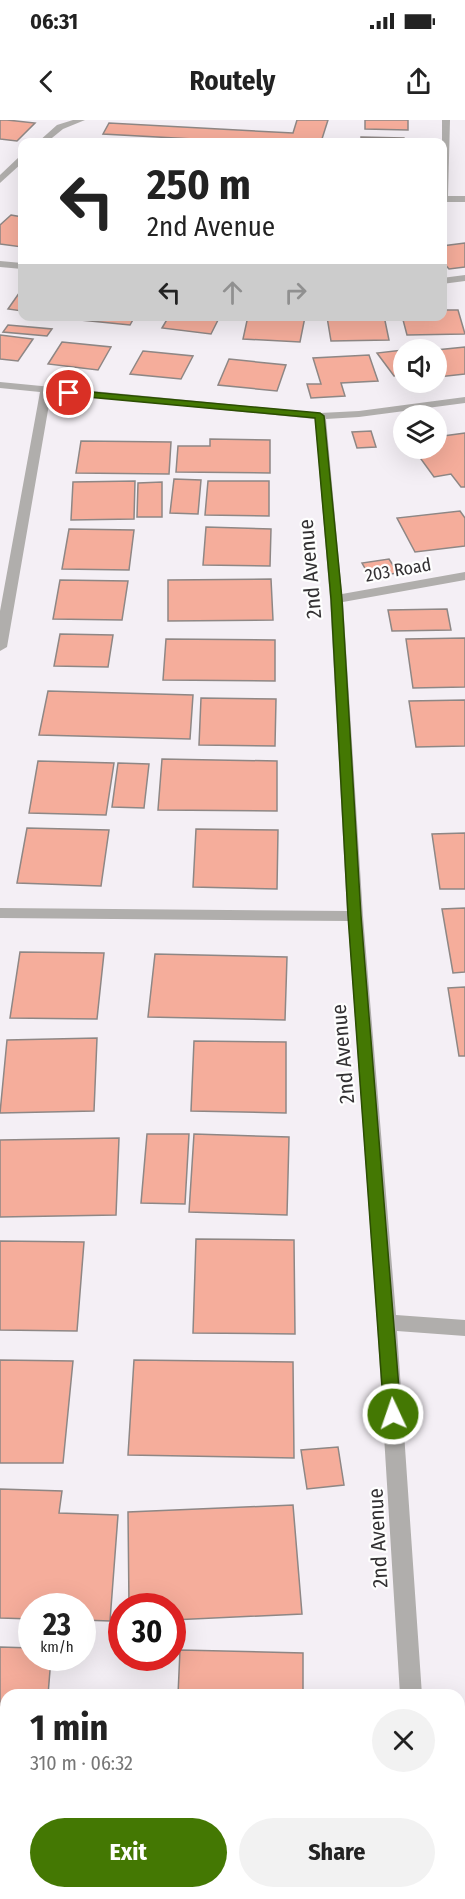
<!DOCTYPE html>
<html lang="en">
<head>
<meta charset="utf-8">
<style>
	body { margin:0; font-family:"Fira Sans Condensed",sans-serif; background:#f2f2f2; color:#222; height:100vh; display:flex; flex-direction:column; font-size:22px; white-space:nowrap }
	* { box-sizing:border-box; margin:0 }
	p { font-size:20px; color:#767676 }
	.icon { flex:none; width:33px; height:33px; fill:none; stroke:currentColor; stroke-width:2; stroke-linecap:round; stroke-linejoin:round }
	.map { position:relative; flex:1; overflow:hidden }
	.sheet { position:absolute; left:0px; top:1569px; width:465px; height:210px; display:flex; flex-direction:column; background:#fff; border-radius:18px 18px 0 0; box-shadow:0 6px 24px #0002 }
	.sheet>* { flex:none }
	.hud { position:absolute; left:18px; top:18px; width:429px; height:183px; border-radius:12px; box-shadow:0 6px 24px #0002; background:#fff; color:#222; overflow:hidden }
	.controls { position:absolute; left:393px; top:219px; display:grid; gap:12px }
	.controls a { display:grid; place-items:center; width:54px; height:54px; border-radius:50%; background:#fff; box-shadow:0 6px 24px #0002; font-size:30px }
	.speed { position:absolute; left:18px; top:1473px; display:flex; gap:12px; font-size:30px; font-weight:700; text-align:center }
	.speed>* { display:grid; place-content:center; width:78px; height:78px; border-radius:50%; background:#fff; box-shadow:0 6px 24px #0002; line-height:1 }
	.speed small { font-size:15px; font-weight:400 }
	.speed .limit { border:9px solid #d22; background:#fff; color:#111 }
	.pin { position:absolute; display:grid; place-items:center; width:51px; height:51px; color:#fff; margin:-26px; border:3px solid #fff; border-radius:50%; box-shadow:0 2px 6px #0007 }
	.me { position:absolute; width:66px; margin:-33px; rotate:357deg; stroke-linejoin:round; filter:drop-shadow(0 0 4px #0008) }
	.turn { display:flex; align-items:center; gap:21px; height:126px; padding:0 30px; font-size:27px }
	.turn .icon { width:78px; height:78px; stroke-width:2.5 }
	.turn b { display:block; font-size:42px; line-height:51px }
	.lanes { display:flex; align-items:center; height:57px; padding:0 30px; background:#0003; justify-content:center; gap:30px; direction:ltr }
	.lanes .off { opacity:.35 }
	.round { display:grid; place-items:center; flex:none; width:63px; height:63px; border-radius:32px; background:#f2f2f2 }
	.head { display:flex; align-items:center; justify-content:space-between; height:102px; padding:0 30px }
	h1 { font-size:36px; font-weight:700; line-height:45px }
	.primary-button { display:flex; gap:12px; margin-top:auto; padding:12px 30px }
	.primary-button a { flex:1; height:69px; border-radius:36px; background:#447803; color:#fff; font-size:24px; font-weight:700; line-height:69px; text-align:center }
	.primary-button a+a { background:#f2f2f2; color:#222 }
	.status { display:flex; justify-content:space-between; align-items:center; height:42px; padding:0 30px; background:#fff; direction:ltr }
	.status svg { height:16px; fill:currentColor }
	header { display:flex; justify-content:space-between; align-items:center; height:78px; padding:0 30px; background:#fff; font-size:27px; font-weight:700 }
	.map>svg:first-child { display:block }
</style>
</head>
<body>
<div class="status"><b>06:31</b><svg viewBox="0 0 49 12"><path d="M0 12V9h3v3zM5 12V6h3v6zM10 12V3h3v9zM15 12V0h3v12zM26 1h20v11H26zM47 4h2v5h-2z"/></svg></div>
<header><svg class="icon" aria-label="back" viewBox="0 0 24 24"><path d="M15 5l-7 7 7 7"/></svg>Routely<svg class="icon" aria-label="share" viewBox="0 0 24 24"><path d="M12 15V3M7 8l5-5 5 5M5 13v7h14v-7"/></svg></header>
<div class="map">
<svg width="465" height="1779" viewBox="0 0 465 1779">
	<rect width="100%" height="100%" fill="#f4eff5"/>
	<!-- building -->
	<g fill="#f5ad9b" stroke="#8e8785" stroke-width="1.5">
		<polygon points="0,0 7,0 35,3 17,21 0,19"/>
		<polygon points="297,0 328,0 321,22 248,22 103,14 109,3 293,13"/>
		<polygon points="365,0 408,0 408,10 365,9"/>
		<polygon points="361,17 404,18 405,22 361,22"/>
		<polygon points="11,95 22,97 22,127 0,124 0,105"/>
		<polygon points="465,123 465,147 449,149 442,141 442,126"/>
		<polygon points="22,169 22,191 8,189"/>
		<polygon points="442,190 458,190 465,214 407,215 402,196 442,196"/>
		<polygon points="83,196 135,196 130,205 81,200"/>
		<polygon points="169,196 220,196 211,214 162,208"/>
		<polygon points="248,196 305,197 300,222 243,219"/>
		<polygon points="384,196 389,220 331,221 327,197"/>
		<polygon points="8,205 52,209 47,216 3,212"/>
		<polygon points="0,215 33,219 18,241 0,239"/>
		<polygon points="62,222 111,227 98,250 48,244"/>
		<polygon points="465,227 465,254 438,257 436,230"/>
		<polygon points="403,230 404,255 394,256 377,233"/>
		<polygon points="143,231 193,236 181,259 130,254"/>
		<polygon points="369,235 378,261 341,263 345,276 311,278 307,264 321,264 313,238"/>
		<polygon points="229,239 286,245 277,271 218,265"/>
		<polygon points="371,311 376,327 357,328 352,312"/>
		<polygon points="465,313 465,367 461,367 451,354 434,357 413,328 436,328 436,317"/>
		<polygon points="210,319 270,320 270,353 176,352 178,326 210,326"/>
		<polygon points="81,321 171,322 169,354 76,353"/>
		<polygon points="174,359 201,360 198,394 170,393"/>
		<polygon points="135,361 134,399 71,400 73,362"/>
		<polygon points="208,361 269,361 269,396 205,395"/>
		<polygon points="162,362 162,397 137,397 138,363"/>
		<polygon points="460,391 465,398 465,426 415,432 397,398"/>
		<polygon points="206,407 271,409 270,446 203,445"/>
		<polygon points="69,409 134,410 129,450 62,449"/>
		<polygon points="389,439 398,453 370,457 362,443"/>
		<polygon points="271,459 273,500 168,501 168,460"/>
		<polygon points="60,460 128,461 122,500 53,499"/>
		<polygon points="447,489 451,510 392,511 388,490"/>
		<polygon points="60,514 113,515 108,547 54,546"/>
		<polygon points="465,518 465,567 413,568 406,519"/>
		<polygon points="166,519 275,520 275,561 163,560"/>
		<polygon points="48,571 193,575 190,619 39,615"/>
		<polygon points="201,578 276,579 275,626 199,625"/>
		<polygon points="465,580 465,626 416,627 409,581"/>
		<polygon points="162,639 277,641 277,691 158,690"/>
		<polygon points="38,641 114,643 106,695 29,693"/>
		<polygon points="118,643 149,644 144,688 112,687"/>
		<polygon points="27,708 109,710 101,766 17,763"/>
		<polygon points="196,709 278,710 277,769 193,767"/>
		<polygon points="465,713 465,769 440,769 432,714"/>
		<polygon points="465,788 465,852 453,853 442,789"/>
		<polygon points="20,832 104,833 97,899 10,898"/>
		<polygon points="155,834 287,837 285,900 148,897"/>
		<polygon points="465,867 465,936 459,936 448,868"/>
		<polygon points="97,918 94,991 0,993 7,920"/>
		<polygon points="194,921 286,922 286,993 191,991"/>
		<polygon points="147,1014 189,1014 185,1084 141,1083"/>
		<polygon points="194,1014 289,1017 287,1095 189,1092"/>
		<polygon points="119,1018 116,1095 0,1097 0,1020"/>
		<polygon points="196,1119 294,1120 295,1214 193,1213"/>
		<polygon points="0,1121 84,1122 77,1211 0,1210"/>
		<polygon points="0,1240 73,1241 63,1343 0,1343"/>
		<polygon points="134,1240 293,1242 294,1338 128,1335"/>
		<polygon points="338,1327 344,1365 307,1369 301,1330"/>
		<polygon points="0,1369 62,1371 59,1393 118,1395 110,1501 82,1500 82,1486 32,1486 32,1499 0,1498"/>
		<polygon points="293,1385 302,1494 172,1500 172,1486 129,1486 128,1392"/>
		<polygon points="0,1527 32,1528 32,1538 51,1538 48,1575 6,1575 6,1658 0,1658"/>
		<polygon points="180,1530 303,1533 303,1575 178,1575"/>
		<polygon points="0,1698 6,1698 6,1773 97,1773 96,1779 0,1779"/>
	</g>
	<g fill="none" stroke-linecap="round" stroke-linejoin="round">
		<!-- minor -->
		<g fill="#b0aeac" fill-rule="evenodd">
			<polygon points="73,0 85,0 63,9 47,22 38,22 57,5"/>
			<polygon points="442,0 450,0 448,76 465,76 465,82 442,82"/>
			<polygon points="19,37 22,37 22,43 0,63 0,55"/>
			<polygon points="0,141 22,143 22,149 0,147"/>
			<polygon points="465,155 465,161 442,164 442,158"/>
			<polygon points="0,262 320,293 359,291 465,277 465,283 359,297 326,299 342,474 465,452 465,460 343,482 363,796 396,1195 465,1200 465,1216 397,1211 422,1575 400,1575 377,1202 348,801 0,798 0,788 347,791 330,479 315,299 51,273 7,527 0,531 0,491 40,272 0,268"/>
			<polygon points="459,1645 465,1648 465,1676 459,1673"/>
		</g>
	</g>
	<!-- route -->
	<polygon fill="#447803" stroke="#2c4e02" stroke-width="1.5" points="69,270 320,293 324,296 342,479 361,796 401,1294 399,1299 393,1301 387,1299 384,1294 348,796 331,479 315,298 66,275 66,271"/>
	<g text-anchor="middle" stroke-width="4.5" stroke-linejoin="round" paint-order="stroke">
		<!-- far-street labels -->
		<g font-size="18" fill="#333133" stroke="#fefefe">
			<text transform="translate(398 450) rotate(-10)" y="6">203 Road</text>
		</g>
		<!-- street labels -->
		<g font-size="21" fill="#333133" stroke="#fefefe">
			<text transform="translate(310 449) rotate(-95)" y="7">2nd Avenue</text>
			<text transform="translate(343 934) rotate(-95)" y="7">2nd Avenue</text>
			<text transform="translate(378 1418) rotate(-93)" y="7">2nd Avenue</text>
		</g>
	</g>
</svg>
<div class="controls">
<a><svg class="icon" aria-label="sound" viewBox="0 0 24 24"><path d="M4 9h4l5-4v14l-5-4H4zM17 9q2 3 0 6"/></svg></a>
<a><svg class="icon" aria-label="layers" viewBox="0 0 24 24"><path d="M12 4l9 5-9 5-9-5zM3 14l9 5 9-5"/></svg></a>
</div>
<div class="speed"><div>23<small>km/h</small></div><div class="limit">30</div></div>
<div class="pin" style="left:69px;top:273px;background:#d93025"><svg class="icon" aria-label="arrive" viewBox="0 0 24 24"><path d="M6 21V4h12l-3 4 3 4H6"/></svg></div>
<svg class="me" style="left:393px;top:1294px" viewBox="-20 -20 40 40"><circle r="17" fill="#447803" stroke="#fff" stroke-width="3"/><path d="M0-11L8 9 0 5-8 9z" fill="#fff"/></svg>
<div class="hud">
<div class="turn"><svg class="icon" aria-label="left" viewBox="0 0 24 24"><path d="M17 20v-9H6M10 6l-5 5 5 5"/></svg><div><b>250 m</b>2nd Avenue</div></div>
<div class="lanes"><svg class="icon" aria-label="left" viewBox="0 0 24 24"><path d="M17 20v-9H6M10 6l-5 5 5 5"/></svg><svg class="icon off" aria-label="ahead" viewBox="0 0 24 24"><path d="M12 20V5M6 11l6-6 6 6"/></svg><svg class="icon off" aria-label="right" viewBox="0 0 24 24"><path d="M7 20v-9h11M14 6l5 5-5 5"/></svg></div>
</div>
<section class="sheet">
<div class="head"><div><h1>1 min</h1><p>310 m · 06:32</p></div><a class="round"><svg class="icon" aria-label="close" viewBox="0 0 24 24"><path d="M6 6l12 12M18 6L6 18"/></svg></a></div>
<div class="primary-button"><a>Exit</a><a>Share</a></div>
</section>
</div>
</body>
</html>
